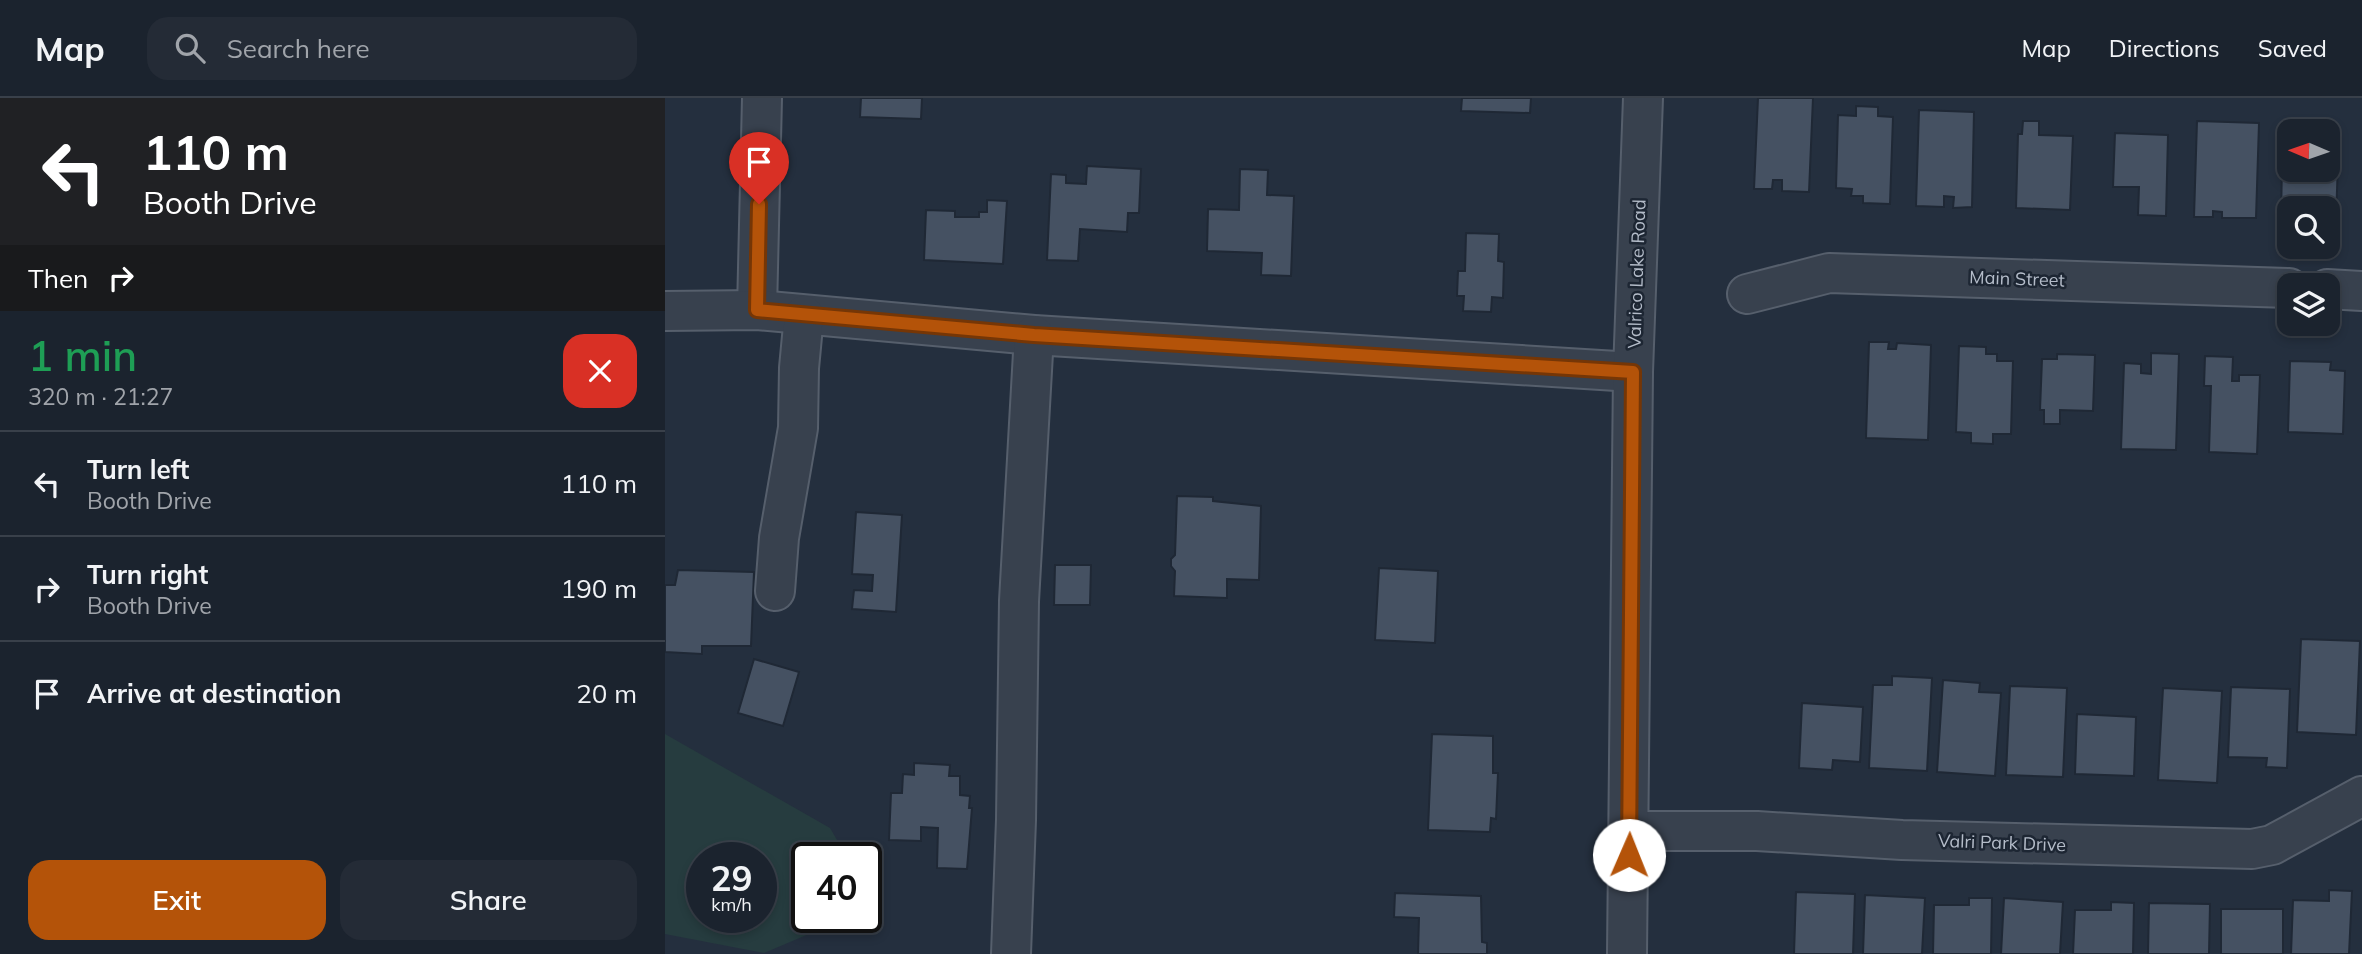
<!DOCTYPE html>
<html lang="en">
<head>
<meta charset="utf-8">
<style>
	body { margin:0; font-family:Mulish,sans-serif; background:#242b36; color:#f1f3f6; height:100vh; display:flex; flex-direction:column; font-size:26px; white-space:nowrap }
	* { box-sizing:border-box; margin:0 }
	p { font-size:23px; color:#a0a4aa }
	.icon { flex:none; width:38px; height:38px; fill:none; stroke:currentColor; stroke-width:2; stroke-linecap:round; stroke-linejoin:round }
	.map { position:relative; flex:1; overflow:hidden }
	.sheet { display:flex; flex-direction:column; background:#1b232e; width:665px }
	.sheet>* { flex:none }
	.top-card { background:#202124; color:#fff; overflow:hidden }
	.needle { width:46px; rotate:272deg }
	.fabs { position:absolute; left:1612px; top:21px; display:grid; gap:14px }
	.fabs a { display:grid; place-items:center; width:63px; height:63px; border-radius:14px; background:#1b232e; box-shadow:0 4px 10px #0003,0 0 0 2px #39404a; font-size:35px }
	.speed { position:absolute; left:21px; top:744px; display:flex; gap:14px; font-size:35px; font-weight:700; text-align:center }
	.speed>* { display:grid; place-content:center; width:91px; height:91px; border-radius:50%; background:#1b232e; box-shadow:0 4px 10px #0003,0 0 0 2px #39404a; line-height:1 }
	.speed small { font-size:18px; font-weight:400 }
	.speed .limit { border:4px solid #111; border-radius:10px; background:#fff; color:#111 }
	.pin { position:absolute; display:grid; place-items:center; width:60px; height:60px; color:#fff; margin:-72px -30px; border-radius:50% 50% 50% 0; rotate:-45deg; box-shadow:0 0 7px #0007 }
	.pin .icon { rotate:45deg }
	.me { position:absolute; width:77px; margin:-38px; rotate:1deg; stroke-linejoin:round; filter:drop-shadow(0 0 5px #0008) }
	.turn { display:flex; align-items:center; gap:24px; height:147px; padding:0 28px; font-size:32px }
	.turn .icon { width:91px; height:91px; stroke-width:2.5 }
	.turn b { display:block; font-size:49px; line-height:60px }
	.then { display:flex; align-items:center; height:66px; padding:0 28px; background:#0003; gap:14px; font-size:26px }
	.round { display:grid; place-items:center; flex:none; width:74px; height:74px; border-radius:21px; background:#242b36 }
	.head { display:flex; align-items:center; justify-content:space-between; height:119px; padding:0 28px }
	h1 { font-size:42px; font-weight:600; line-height:52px; color:#1e9e55 }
	.button { display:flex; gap:14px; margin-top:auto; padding:14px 28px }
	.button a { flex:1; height:80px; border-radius:21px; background:#b45309; color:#fff; font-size:28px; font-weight:600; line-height:80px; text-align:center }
	.button a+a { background:#242b36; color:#f1f3f6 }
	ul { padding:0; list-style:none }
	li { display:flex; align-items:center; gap:21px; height:105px; padding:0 28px; border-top:2px solid #39404a }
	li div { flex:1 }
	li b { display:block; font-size:26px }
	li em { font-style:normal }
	header { display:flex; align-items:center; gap:42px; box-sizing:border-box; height:98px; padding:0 35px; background:#1b232e; border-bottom:2px solid #39404a }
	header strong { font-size:33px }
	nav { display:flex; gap:38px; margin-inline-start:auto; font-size:24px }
	.search { width:490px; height:63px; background:#242b36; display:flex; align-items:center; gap:18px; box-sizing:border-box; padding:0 24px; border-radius:21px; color:#a0a4aa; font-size:26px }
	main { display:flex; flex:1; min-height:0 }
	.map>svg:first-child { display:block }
</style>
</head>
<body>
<header>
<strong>Map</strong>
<div class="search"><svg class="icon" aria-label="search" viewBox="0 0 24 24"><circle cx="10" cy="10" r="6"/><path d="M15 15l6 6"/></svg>Search here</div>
<nav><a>Map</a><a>Directions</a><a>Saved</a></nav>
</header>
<main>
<section class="sheet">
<div class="top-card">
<div class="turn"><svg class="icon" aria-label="left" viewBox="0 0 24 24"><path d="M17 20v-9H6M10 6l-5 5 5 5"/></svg><div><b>110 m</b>Booth Drive</div></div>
<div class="then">Then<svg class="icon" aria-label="right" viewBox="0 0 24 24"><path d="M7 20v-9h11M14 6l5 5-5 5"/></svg></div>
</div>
<div class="head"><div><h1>1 min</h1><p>320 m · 21:27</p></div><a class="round" style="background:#d93025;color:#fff"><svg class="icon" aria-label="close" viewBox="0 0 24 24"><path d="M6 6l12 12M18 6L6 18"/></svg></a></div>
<ul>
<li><svg class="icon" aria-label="left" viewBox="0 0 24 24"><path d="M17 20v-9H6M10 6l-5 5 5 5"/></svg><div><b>Turn left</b><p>Booth Drive</p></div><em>110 m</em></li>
<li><svg class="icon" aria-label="right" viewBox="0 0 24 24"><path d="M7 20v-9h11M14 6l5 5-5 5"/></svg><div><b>Turn right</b><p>Booth Drive</p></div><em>190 m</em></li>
<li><svg class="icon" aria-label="arrive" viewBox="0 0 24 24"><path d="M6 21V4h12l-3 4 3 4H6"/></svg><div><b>Arrive at destination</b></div><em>20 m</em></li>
</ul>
<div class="button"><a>Exit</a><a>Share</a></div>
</section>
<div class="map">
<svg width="1697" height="856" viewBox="0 0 1697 856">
	<rect width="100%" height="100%" fill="#242f3e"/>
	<!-- green -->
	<path fill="#263c3f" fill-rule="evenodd" d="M0,636l165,94 17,29 -40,1v59h42l-85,36 -99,-19zM37,760h59v59h-59z"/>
	<!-- building -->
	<g fill="#455162" stroke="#1f2835" stroke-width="2">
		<polygon points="196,0 257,0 256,21 195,19"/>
		<polygon points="797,0 866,0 865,15 796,13"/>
		<polygon points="1093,0 1148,0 1144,94 1117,93 1117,82 1108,82 1107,91 1089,91"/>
		<polygon points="1191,8 1213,9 1213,18 1228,19 1225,106 1198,105 1198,98 1186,98 1187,91 1171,90 1173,17 1191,18"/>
		<polygon points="1254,12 1309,14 1307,109 1288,110 1289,99 1279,98 1279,109 1251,108"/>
		<polygon points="1358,23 1374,23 1374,37 1408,38 1405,112 1351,110 1353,36 1357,36"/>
		<polygon points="1532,23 1594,25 1591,120 1557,120 1557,114 1548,113 1548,119 1529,119"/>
		<polygon points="1450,35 1503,37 1501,118 1473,117 1474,89 1448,89"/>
		<polygon points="1617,62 1624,63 1624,72 1662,72 1662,64 1673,64 1671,121 1662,121 1662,110 1624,110 1624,125 1616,124"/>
		<polygon points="422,68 476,71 474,115 463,115 462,134 415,131 413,163 382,162 386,76 401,77 401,85 421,86"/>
		<polygon points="575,71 603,72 602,97 629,98 626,178 596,177 597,155 542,153 543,111 574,112"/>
		<polygon points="322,102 342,103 338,166 259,162 261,112 290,113 290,119 314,119 314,114 322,114"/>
		<polygon points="801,135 834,136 833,163 839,164 838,200 827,199 826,214 798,213 799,198 792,198 793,173 800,173"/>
		<polygon points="1204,244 1224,244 1223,251 1231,251 1232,245 1266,247 1263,342 1201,340"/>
		<polygon points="1294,248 1321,249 1321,256 1332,256 1332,263 1348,263 1346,336 1328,336 1328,346 1306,345 1306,335 1291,334"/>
		<polygon points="1486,255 1514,256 1511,352 1456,351 1459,265 1476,266 1476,275 1486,276"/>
		<polygon points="1392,256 1430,257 1428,313 1395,312 1395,326 1379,326 1379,312 1375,312 1377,261 1392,261"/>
		<polygon points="1540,258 1568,259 1567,283 1574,283 1574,277 1595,277 1592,356 1544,354 1546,288 1539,288"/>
		<polygon points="1625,263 1666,264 1665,272 1680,273 1678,336 1623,334"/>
		<polygon points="512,398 548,399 548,403 596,408 594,482 562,481 562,500 509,498 510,473 506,468 506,461 510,457"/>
		<polygon points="191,414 237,417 231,514 187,511 189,492 207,493 208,477 187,476"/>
		<polygon points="390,467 426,467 425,507 389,507"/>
		<polygon points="714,470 773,473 770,545 710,542"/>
		<polygon points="13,472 89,474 86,548 37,548 37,556 0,554 0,487 10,487"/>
		<polygon points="1636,541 1695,543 1691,637 1632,634"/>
		<polygon points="89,561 134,574 118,628 73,615"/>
		<polygon points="1227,578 1267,580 1262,673 1204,670 1208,587 1227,587"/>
		<polygon points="1278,582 1315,585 1314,594 1336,595 1330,678 1272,674"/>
		<polygon points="1345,588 1402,590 1398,679 1341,677"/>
		<polygon points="1566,589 1625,591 1622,670 1601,669 1602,660 1563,659"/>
		<polygon points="1498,590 1557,593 1552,685 1493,682"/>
		<polygon points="1137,605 1198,609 1195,664 1168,662 1167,672 1134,670"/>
		<polygon points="1412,616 1471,619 1469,678 1410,676"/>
		<polygon points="767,636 828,638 828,675 833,675 831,721 826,720 825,734 763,732"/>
		<polygon points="249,665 285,667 284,678 295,678 295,697 305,698 304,710 307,710 302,771 272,770 273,730 256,729 256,743 224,742 226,695 237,695 238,676 249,677"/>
		<polygon points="1664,792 1687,793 1684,856 1626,856 1628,802 1664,803"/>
		<polygon points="1131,794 1190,796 1188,856 1129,856"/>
		<polygon points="730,795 816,798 817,844 822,845 822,856 753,856 754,820 729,819"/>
		<polygon points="1200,797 1260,800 1257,856 1198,856"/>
		<polygon points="1304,800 1327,800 1326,856 1268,856 1269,807 1304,807"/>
		<polygon points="1339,800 1398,804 1395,856 1336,856"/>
		<polygon points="1446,804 1469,805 1468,856 1408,856 1410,812 1446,812"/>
		<polygon points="1484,805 1545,806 1544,856 1483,856"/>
		<rect x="1556" y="811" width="62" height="45"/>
	</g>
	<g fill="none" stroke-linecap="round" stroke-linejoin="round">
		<defs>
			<g id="minor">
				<polyline points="1662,191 1697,193"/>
				<polyline points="1082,196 1164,175 1624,190"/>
				<polyline points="92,212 97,0"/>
				<polyline points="0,213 92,212 369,237 968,274"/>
				<polyline points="110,493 114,440 133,330 134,270 139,217"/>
				<polyline points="964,733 1092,733 1237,742 1587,751 1607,747 1697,698"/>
				<polyline points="346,856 351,722 354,503 369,237"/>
				<polyline points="962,856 968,274 978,0"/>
			</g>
		</defs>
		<!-- minor casing -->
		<use href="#minor" stroke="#565f6c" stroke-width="42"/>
		<!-- minor -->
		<use href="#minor" stroke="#38414e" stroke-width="38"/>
	</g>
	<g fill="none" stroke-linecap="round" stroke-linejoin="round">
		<defs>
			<polyline id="route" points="94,106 92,212 369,237 968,274 964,757"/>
		</defs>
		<!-- route casing -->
		<use href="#route" stroke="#753606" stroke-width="18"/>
		<!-- route -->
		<use href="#route" stroke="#b45309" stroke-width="12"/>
	</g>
	<g text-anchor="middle" stroke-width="5" stroke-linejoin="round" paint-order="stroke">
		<!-- street labels -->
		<g font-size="18" fill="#b4bcc9" stroke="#1d2633">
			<text transform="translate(972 176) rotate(-88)" y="6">Valrico Lake Road</text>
			<text transform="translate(1352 181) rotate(2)" y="6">Main Street</text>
			<text transform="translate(1337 745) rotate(2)" y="6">Valri Park Drive</text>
		</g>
	</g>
</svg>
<div class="fabs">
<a><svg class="needle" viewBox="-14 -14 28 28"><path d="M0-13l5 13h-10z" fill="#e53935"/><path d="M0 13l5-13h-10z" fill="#a0a4aa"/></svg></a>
<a><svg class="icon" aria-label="search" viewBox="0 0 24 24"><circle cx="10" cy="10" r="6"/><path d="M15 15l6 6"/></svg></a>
<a><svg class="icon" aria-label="layers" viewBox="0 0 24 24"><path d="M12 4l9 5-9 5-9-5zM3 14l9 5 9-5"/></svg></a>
</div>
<div class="speed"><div>29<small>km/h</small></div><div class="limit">40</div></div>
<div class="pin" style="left:94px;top:106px;background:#d93025"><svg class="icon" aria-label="arrive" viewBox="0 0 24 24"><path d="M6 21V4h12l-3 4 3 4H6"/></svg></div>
<svg class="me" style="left:964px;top:757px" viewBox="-20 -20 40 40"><circle r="19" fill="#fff"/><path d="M0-13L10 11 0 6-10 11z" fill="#b45309"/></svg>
</div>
</main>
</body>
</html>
